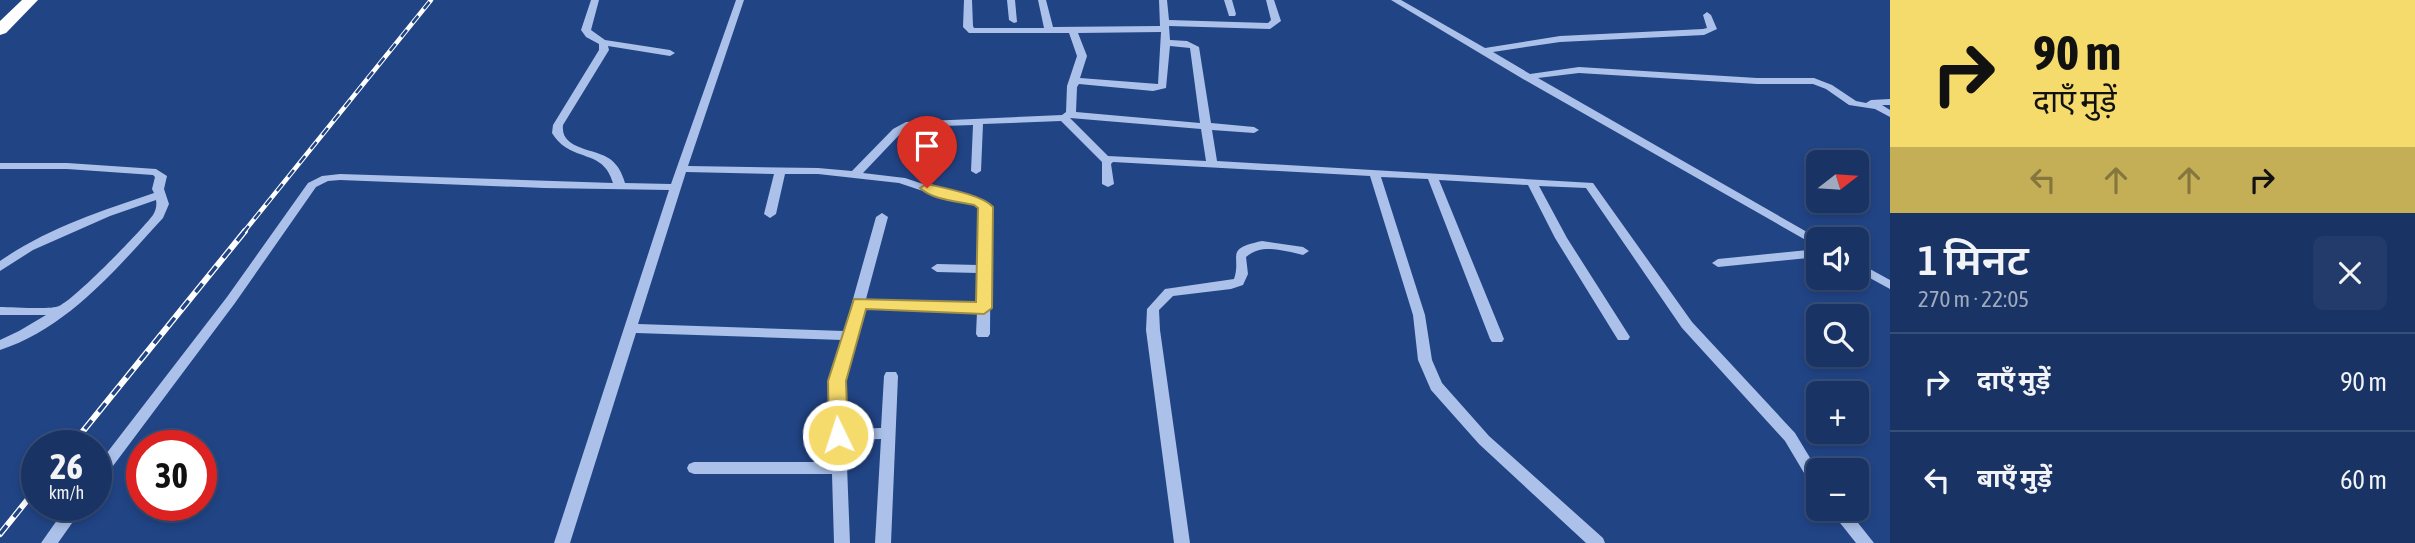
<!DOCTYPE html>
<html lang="hi">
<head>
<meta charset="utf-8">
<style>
	body { margin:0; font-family:"Asap Condensed","Noto Sans Devanagari",sans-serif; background:#223b6a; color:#f1f3f6; height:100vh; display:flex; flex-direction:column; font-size:26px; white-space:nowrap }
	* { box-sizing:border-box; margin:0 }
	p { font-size:23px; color:#9faabf }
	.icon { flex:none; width:38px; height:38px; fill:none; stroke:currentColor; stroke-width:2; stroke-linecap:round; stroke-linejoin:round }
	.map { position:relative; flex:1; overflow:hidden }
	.details { display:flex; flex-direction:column; background:#193364; width:525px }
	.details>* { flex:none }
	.top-card { background:#f5da6c; color:#111; overflow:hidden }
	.needle { width:46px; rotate:73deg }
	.fabs { position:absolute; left:1806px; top:150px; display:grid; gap:14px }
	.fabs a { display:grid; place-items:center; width:63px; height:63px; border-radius:10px; background:#193364; box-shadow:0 4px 10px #0003,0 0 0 2px #374e78; font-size:35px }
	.speed { position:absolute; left:21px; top:430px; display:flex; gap:14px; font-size:35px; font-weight:700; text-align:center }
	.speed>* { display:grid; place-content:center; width:91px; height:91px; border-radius:50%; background:#193364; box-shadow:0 4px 10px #0003,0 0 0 2px #374e78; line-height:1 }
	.speed small { font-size:18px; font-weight:400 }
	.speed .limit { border:10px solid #d22; background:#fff; color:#111 }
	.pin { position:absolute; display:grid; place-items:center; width:60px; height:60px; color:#fff; margin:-72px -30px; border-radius:50% 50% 50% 0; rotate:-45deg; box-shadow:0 0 7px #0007 }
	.pin .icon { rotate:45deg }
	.me { position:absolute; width:77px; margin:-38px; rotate:356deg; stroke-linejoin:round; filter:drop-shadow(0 0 5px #0008) }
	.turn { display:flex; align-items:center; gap:24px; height:147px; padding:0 28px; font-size:32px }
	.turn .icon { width:91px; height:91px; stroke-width:2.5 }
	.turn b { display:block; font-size:49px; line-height:60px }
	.lanes { display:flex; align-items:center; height:66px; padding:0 28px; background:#0003; justify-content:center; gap:35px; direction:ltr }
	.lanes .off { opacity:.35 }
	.round { display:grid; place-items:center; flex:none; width:74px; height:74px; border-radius:10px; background:#223b6a }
	.headline { display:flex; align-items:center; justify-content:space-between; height:119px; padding:0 28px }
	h1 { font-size:42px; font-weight:600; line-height:52px }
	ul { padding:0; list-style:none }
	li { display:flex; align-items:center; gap:21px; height:98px; padding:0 28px; border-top:2px solid #374e78 }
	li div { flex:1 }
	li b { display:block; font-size:26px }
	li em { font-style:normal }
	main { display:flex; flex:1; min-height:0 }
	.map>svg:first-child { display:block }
</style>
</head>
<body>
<main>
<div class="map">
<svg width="1890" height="543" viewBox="0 0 1890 543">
	<rect width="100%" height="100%" fill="#214485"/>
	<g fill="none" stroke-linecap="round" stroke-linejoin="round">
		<!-- minor -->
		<g fill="#abc1e9" fill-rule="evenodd">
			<path d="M591,0h8l-8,30 14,10 65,10 5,3 -5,3 -62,-10 1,4 -46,75c-3,25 32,23 47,34 8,6 12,14 15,24l46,1 65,-184h8l-56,166 130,2 34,3 41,-42 13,-7 156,-7 4,-3 1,-26 10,-30 -8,-23h-100l-6,-6 1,-27h8l1,26 1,2h70l-6,-28h8l7,27 107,-1 -1,-26h8l2,20 99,3 3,-3 -5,-20h8l7,21 -11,8 -101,-3 1,14 17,1 12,6 12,76 43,4 5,3 -5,3 -42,-3 5,31 376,22 99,139 103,111 23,38v19l-5,-2 -28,-47 -103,-113 -96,-140 -47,-2 28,52 63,99 -2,3h-10l-63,-102 -27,-53 -89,-5 65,159 -2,3h-10l-2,-3 -62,-160 -47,-2 44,138 7,45 10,23 47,53 114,102 2,5h-19l-107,-99 -48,-54 -13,-30 -5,-45 -43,-139 -257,-14 -2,2 3,20 -6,3 -6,-3v-22l-41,-41 -78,3 -2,47 -5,3 -5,-3 2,-46 -61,2 -11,6 -38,40 42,5 39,13 38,8 9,8 -1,127 -2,3h-10l-2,-3 1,-22 -113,-4 -20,73 2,48 35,-1 3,-52 2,-4h10l2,4 -7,167h-16l6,-104 -35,1 4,103h-16l-2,-69h-138l-5,-2 -2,-4 2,-4 5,-2h138l-2,-81 12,-41 -206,-7 -66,210h-16l115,-353 -125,-2 -204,-8 -12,1 -12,6 -81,116 -134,179 -5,2v-17l131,-170 81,-114 14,-7 18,-2 273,9c-10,-36 -42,-19 -61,-50l1,-8 46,-75v-6l-13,-7 -5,-7zM1161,32l-3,52 -78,-6 7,-22 -9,-23zM1170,46l20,2 10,75 -124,-11 1,-25 2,-3 74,7 13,-3zM1070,118l131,11 5,32 -98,-5zM686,172l88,2 -10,40 6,4 6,-4 9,-40h33l81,9 39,13 36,8 5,4 -1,57 -41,-1 -6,4 6,4 41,1 -1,30 -111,-4 22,-82 -6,-4 -6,4 -32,114 -206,-7z"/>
			<polygon points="1007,0 1015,0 1017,22 1014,23 1009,20"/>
			<polygon points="1224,0 1232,0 1236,14 1235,16 1229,16"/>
			<polygon points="1391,0 1401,0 1485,48 1560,36 1703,29 1707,28 1703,15 1707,12 1711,15 1717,29 1704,35 1560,42 1493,52 1530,74 1579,67 1757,78 1814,78 1832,85 1856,101 1866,103 1871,100 1890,99 1890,105 1882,105 1890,110 1890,117 1875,109 1849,105 1826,89 1813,84 1757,84 1579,73 1538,78 1821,240 1818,240 1818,247 1523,79"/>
			<path d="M0,163h67l89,6 11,7 -3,13 5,15 -6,14c-46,50 -95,110 -163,132v-10l19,-9 27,-16h-46v-8c12,0 51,3 59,-1 17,-8 82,-75 94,-91 3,-5 4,-10 3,-15l-46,16 -77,34 -33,21v-10c46,-32 101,-50 154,-68l-2,-4 3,-12 -2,-2 -86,-6h-67z"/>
			<path d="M1262,241l41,6 6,4 -6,4c-19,-4 -41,-12 -57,2l2,17 -5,11 -12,4 -58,7 -14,14 1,20 30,213h-16l-28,-213 1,-21 18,-20 69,-10c8,-23 -11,-30 28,-38z"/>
			<polygon points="1818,249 1818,257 1718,267 1712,263 1718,259"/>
			<polygon points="1857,262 1890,280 1890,289 1857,271"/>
			<polygon points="67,506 84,506 58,543 41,543"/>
			<polygon points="1829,509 1847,509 1874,543 1856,543"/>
		</g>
		<!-- highway -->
		<polygon fill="#fff" fill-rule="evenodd" points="22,0 38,0 6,33 0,35 0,21"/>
		<defs>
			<polyline id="rail-far1" points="243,233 431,0"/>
			<g id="rail">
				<polyline points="71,446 245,231"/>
				<polyline points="0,534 37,488"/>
			</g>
		</defs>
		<!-- rail-far1 casing -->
		<use href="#rail-far1" stroke="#fff" stroke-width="4.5"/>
		<!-- rail casing -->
		<use href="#rail" stroke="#fff" stroke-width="6"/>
		<!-- rail-far1 -->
		<use href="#rail-far1" stroke="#214485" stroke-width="2.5" stroke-dasharray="9" stroke-linecap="butt"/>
		<!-- rail -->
		<use href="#rail" stroke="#214485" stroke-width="3.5" stroke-dasharray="11" stroke-linecap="butt"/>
	</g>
	<!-- route -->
	<path fill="#f5da6c" stroke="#9f8e46" stroke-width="2" d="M927,184c17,4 56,11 66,23l-1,101 -8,6 -118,-5 -20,72 2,54 -3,5 -7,3 -6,-3 -3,-5 -1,-54 26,-82 122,3 2,-94 -4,-3c-18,-4 -41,-5 -54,-17z"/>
</svg>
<div class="fabs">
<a><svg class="needle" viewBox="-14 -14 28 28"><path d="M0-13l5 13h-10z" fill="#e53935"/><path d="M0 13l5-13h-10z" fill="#9faabf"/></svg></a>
<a><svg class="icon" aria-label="sound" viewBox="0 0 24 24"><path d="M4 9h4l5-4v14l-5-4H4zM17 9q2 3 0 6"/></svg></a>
<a><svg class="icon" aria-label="search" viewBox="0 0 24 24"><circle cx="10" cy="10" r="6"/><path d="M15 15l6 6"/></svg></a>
<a>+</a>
<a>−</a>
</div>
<div class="speed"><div>26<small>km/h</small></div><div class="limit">30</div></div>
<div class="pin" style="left:927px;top:188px;background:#d93025"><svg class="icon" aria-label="arrive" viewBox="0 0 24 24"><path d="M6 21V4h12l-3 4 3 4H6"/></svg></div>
<svg class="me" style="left:838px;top:435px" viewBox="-20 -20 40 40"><circle r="17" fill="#f5da6c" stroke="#fff" stroke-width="3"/><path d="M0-11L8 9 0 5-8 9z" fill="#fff"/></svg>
</div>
<section class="details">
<div class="top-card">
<div class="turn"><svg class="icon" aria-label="right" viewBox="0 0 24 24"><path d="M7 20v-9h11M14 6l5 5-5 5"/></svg><div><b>90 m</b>दाएँ मुड़ें</div></div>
<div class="lanes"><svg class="icon off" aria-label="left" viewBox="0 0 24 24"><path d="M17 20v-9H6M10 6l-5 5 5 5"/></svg><svg class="icon off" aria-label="ahead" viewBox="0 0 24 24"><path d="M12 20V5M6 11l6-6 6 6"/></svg><svg class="icon off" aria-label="ahead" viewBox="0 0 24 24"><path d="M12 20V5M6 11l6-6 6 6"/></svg><svg class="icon" aria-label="right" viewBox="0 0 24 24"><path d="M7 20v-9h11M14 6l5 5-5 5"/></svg></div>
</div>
<div class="headline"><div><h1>1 मिनट</h1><p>270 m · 22:05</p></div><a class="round"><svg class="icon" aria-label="close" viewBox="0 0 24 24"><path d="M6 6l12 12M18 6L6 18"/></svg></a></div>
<ul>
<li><svg class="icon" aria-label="right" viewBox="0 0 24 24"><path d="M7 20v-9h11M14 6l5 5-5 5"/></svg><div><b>दाएँ मुड़ें</b></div><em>90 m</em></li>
<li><svg class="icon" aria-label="left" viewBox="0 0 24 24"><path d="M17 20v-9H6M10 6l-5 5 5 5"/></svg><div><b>बाएँ मुड़ें</b></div><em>60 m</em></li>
</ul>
</section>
</main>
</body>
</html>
